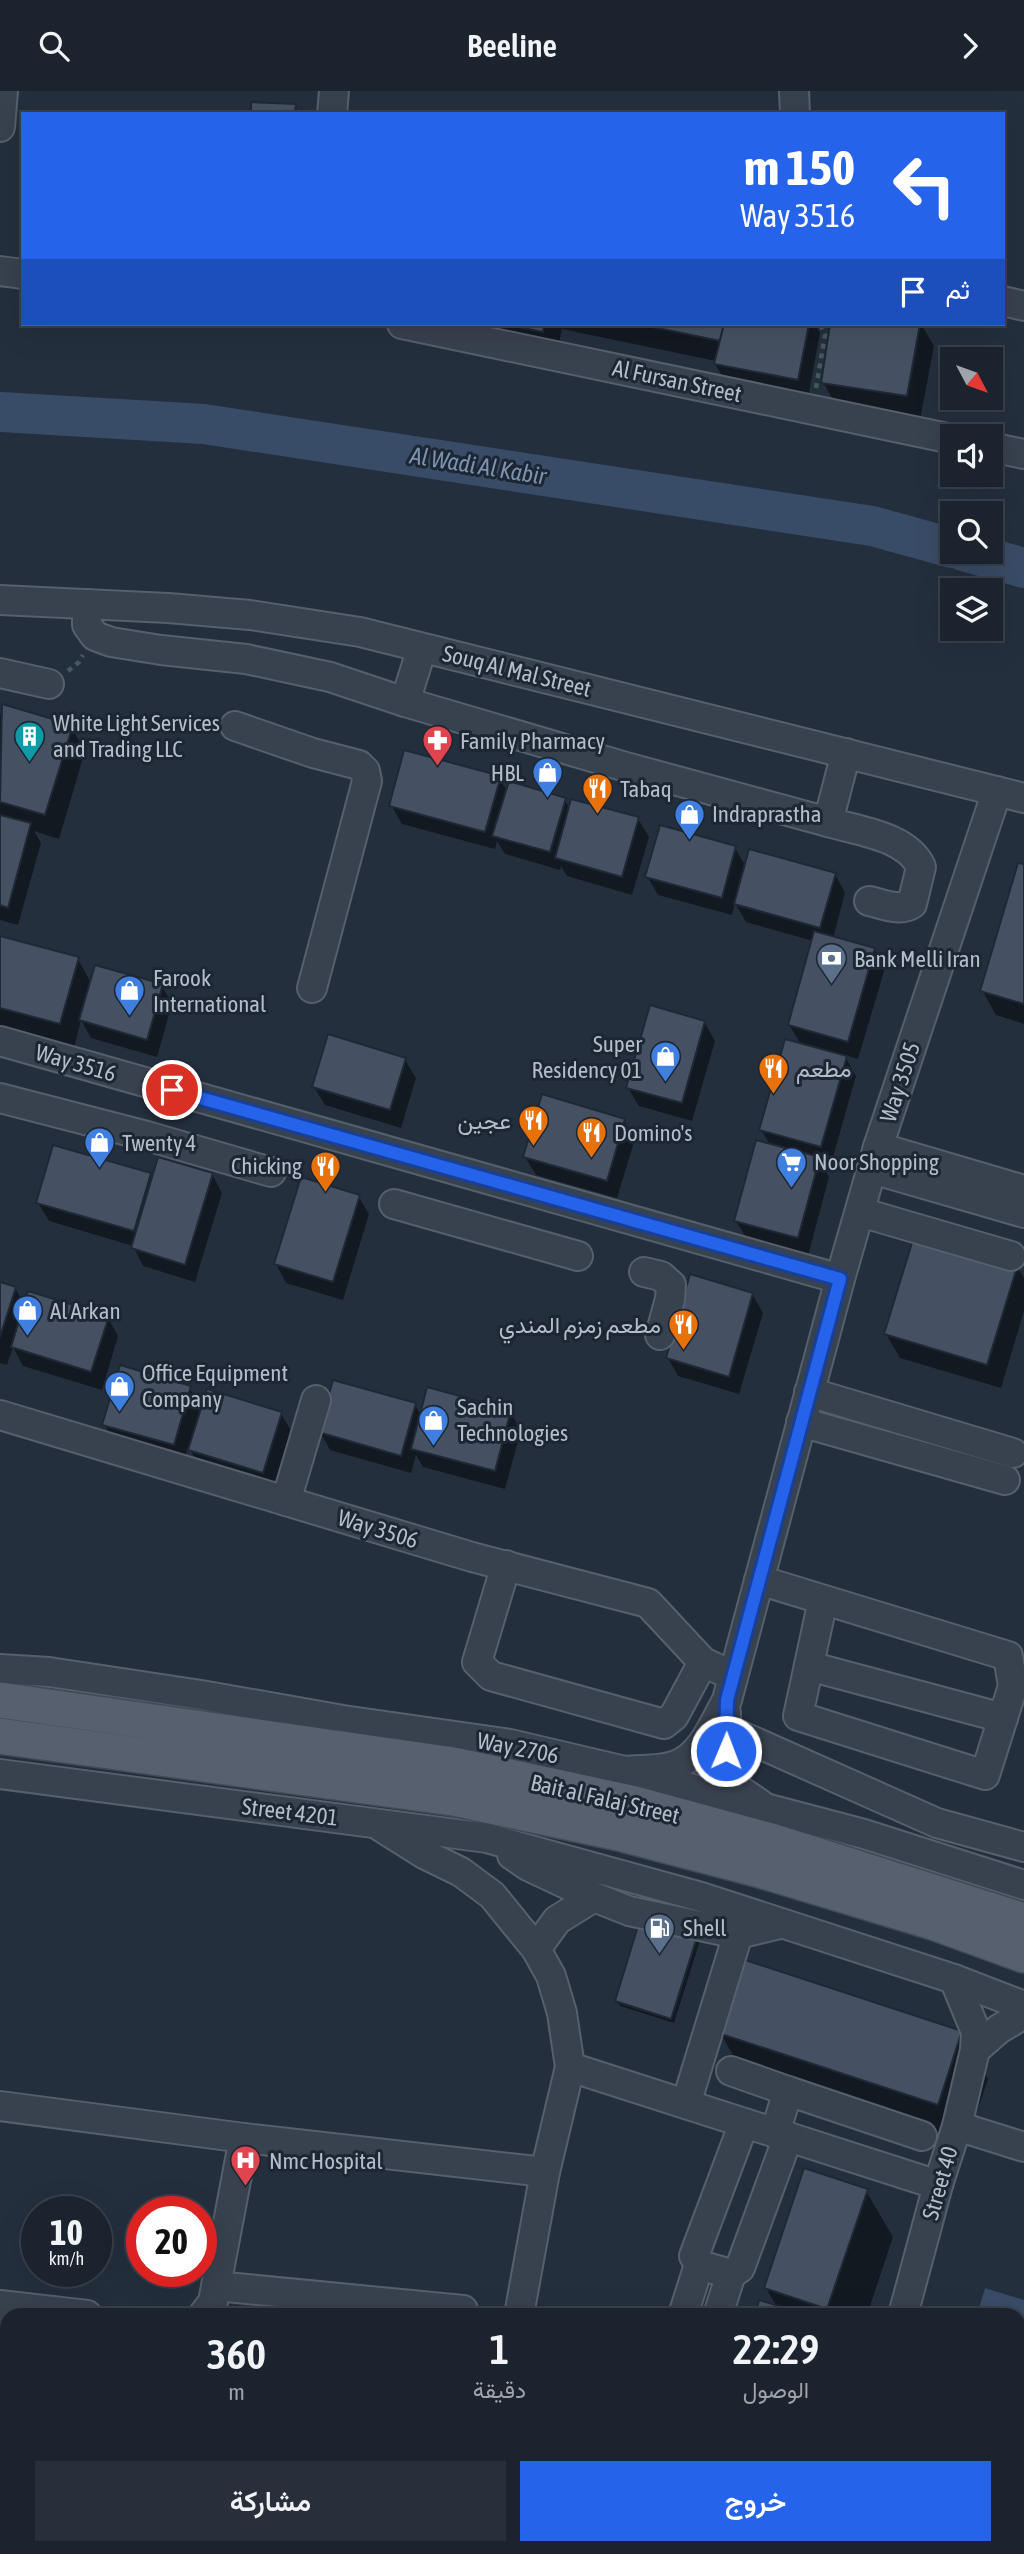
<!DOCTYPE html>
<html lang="ar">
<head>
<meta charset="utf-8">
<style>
	body { margin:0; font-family:"Asap Condensed",Vazirmatn,sans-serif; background:#282f3a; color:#f1f3f6; direction:rtl; height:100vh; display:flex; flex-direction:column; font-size:26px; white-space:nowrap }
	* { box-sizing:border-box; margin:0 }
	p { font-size:23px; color:#a0a4aa }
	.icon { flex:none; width:38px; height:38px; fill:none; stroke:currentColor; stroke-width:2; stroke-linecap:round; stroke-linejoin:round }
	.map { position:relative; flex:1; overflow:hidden; direction:ltr }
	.panel { position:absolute; left:0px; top:2217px; width:1026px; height:247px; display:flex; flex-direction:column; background:#1b232e; border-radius:21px 21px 0 0; box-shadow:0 7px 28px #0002,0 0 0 2px #39404a; direction:rtl }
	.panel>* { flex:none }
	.banner { position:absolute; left:21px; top:21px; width:984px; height:214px; border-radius:0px; box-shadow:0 7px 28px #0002,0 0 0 2px #39404a; direction:rtl; background:#2563eb; color:#fff; overflow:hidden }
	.needle { width:46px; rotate:131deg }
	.fabs { position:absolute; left:940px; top:256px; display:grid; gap:14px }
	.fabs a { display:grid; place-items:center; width:63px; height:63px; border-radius:0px; background:#1b232e; box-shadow:0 7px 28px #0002,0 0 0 2px #39404a; font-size:35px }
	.speed { position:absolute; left:21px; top:2105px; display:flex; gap:14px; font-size:35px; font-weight:700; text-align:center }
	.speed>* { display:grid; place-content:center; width:91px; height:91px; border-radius:50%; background:#1b232e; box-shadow:0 7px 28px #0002,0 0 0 2px #39404a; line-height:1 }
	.speed small { font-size:18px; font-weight:400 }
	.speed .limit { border:10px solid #d22; background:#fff; color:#111 }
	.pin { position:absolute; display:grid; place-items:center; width:60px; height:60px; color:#fff; margin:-30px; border:4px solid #fff; border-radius:50%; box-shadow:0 2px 7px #0007 }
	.me { position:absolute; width:77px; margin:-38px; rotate:1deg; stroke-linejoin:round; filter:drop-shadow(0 0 5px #0008) }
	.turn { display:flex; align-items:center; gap:24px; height:147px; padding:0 35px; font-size:32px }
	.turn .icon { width:91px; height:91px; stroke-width:2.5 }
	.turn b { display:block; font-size:49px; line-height:60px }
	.then { display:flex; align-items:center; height:66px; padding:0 35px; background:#0003; gap:14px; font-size:26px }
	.eta { display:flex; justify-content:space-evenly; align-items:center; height:119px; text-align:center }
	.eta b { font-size:42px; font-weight:600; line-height:49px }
	.primary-button { display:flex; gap:14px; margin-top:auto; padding:14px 35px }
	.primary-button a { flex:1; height:80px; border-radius:0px; background:#2563eb; color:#fff; font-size:28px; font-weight:600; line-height:80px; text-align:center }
	.primary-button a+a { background:#282f3a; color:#f1f3f6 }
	header { display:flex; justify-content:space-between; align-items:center; height:91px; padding:0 35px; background:#1b232e; font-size:32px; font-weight:600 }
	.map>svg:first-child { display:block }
</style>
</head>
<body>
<header><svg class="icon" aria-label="forward" viewBox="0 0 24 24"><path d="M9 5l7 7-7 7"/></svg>Beeline<svg class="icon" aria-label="search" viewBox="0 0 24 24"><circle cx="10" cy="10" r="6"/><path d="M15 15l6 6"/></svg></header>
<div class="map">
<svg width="1024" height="2463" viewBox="0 0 1024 2463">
	<rect width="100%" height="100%" fill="#242f3e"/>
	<!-- water -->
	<polygon fill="#394c67" points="985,2197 1024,2209 1024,2261 1019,2270 1018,2224 977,2224"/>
	<!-- shadow -->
	<g fill="#0007">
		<polygon points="406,233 815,233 820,242 808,307 726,291 715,273 716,270 562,238 556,265"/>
		<polygon points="831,233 921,233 934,255 920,329 837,316 823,291"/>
		<polygon points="3,615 71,636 85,660 59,748 34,740 41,752 18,834 0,829 0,625"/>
		<polygon points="499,687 507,700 565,709 570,718 638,728 649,746 632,804 567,785 561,775 560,779 505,763 497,750 495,758 402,733 391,714"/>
		<polygon points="735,757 746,776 835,783 845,802 833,847 874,858 885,877 858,968 844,964 856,985 831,1073 820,1071 829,1086 808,1165 747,1148 736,1130 771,1055 761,1039 802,955 789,934 813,850 746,831 735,812 732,824 658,804 647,785"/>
		<polygon points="1024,775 1024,933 996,924 982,899"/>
		<polygon points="0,846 78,868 91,892 162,895 172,913 157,966 91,947 81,929 74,957 0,936"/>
		<polygon points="704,931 715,950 692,1030 639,1015 628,997"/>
		<polygon points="405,969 416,987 401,1037 325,1014 314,996"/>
		<polygon points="624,1029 635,1048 617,1107 536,1084 525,1066"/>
		<polygon points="150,1083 153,1089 212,1083 222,1102 195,1191 143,1175 133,1155 49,1130 38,1112"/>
		<polygon points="358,1105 369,1123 343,1209 286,1192 276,1173"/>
		<polygon points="1016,1174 1024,1187 1024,1220 1001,1297 900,1267 886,1243"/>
		<polygon points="0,1192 15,1197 25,1215 108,1227 118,1245 102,1299 23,1275 13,1256 7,1274 0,1272"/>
		<polygon points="752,1203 763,1222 739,1303 678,1285 668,1267"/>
		<polygon points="189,1296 202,1319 281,1323 292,1341 274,1399 201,1377 188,1355 184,1371 115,1352 104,1333"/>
		<polygon points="415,1313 421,1325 510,1321 521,1339 505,1398 423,1376 416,1364 411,1382 330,1359 320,1341"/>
		<polygon points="708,1824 674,1932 620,1915 617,1910"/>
		<polygon points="720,1941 961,1941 988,1988 964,2060 746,1988"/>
		<polygon points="866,2100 893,2146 867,2224 756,2224 761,2211 777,2216 766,2197"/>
	</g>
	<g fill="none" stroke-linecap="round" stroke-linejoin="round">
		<!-- river -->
		<g stroke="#394c67" stroke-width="40">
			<polyline points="0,321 204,333 872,435 952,457"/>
			<polyline points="963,460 1024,477"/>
		</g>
	</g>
	<!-- building -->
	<g fill="#455162" stroke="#1f2835" stroke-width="2">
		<polygon points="251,11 296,13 295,23 251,23"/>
		<polygon points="503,233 544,233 543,241"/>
		<polygon points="638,233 724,233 720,250"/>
		<polygon points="724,233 809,233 798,289 714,273"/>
		<polygon points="830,233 920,233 907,305 821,292"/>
		<polygon points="2,613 73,634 45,724 0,711"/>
		<polygon points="404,659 501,685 485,741 389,715"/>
		<polygon points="509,690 566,707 550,761 492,745"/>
		<polygon points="571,708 639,726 622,786 555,767"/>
		<polygon points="0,724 31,732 8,817 0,814"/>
		<polygon points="660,734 736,755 722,807 645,786"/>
		<polygon points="749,758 836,782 820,837 734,813"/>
		<polygon points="1018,772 1024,773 1024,913 980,900"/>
		<polygon points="814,840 875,857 848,951 788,934"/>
		<polygon points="0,845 79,866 60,933 0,917"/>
		<polygon points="95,874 163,893 147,949 79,929"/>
		<polygon points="650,914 705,930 682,1012 626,997"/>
		<polygon points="328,943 406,967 390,1019 312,996"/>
		<polygon points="785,948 847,965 821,1056 759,1039"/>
		<polygon points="542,1003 625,1028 607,1090 523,1066"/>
		<polygon points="756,1049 820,1066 798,1147 734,1130"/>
		<polygon points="53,1054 151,1082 134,1140 36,1112"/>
		<polygon points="158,1066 213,1082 185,1174 131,1157"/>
		<polygon points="301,1086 360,1104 333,1191 274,1173"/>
		<polygon points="915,1142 1018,1173 987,1274 884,1243"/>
		<polygon points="690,1183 753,1202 729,1286 666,1267"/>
		<polygon points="0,1191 16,1196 0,1246"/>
		<polygon points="28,1200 109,1225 91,1281 11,1256"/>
		<polygon points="120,1274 191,1295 174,1354 102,1334"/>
		<polygon points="333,1289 416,1312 401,1365 318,1341"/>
		<polygon points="427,1296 511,1319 495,1380 411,1358"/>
		<polygon points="207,1298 282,1321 263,1382 188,1359"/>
		<polygon points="649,1799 706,1818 671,1928 615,1910"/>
		<polygon points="742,1868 962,1940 938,2014 718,1942"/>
		<polygon points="804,2077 868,2098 827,2218 764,2197"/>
		<polygon points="759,2209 810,2224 755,2224"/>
	</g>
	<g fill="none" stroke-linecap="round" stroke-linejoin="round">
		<defs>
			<g id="minor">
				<polyline points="794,0 795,23"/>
				<polyline points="332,23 334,0"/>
				<polyline points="0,36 3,0"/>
				<polyline points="0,180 23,183"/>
				<polyline points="1003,210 1024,215"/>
				<polyline points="402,233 952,348"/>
				<polyline points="990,356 1024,363"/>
				<polyline points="0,509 168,517 250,524 360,541 1024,707"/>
				<polyline points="87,513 87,534 95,545 111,551 161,559 246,568 330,586 405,611 626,676 828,731 846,662"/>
				<polyline points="0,582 49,593"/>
				<polyline points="405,611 422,557"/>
				<polyline points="235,635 313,662 359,674 365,680 367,690 312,897"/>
				<path d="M828,731c30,9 79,14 93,45l-9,37c-12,8 -29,0 -43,-3"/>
				<polyline points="0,950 840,1188"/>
				<polyline points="0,1007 147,1045 271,1081"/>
				<polyline points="878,1056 1024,1099"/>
				<polyline points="872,1078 1024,1122"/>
				<polyline points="394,1113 578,1165"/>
				<polyline points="860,1121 1011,1165"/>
				<polyline points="644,1181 661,1185 671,1194 670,1208 660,1244"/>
				<polyline points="809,1301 1013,1362"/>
				<polyline points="0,1324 472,1466 648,1512 703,1571 733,1585"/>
				<polyline points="801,1331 1005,1389"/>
				<polyline points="286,1410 316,1309"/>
				<polyline points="506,1474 477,1571 491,1585 664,1633 674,1625 703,1571"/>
				<polyline points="759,1489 1008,1565 1013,1595 985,1684 798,1625 823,1509"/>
				<polyline points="809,1575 1003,1627"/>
				<polyline points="0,1578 49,1581 201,1604 343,1629 510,1653 625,1680 864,1743 1024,1794"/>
				<polyline points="726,1622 726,1682 735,1696 760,1713"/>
				<polyline points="726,1638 937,1732 1024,1756"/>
				<path d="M625,1680c16,-2 36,0 51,-6 26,-9 38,-42 51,-65l113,-421 38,-132 119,-356"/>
				<polyline points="0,1683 487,1747 701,1806 954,1888 1024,1915"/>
				<polyline points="381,1736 424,1763 461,1781 492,1804 536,1858"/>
				<polyline points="512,1764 528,1775 594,1806 629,1820 738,1843 780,1833"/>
				<polyline points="975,1959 999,1938 1024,1923"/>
				<polyline points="570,1976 938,2094"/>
				<polyline points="731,1980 788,2000"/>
				<polyline points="686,2013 738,1843"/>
				<polyline points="0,2015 244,2047 545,2081"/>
				<polyline points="744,2032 694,2165 699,2174 731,2183 740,2177 788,2046"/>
				<polyline points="957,2035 1024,2056"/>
				<polyline points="775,2042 788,2000 922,2045"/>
				<polyline points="216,2195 463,2219"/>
				<polyline points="0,2214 87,2224"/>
				<polyline points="203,2224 213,2211 244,2047"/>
				<polyline points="519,2224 545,2081 570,1976 562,1922 551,1885 536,1858 557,1829 594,1806"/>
				<polyline points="683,2224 699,2174"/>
				<polyline points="718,2224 731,2183"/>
				<polyline points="903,2224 938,2094 957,2035 975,1959 976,1941 954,1888"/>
				<polyline points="503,2457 521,2463"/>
				<polyline points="475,2463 476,2457"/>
				<polyline points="651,2463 653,2457"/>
				<polyline points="824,2463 826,2457"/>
			</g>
			<g id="major">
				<polyline points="0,1609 454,1674 631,1712 771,1750 1024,1830"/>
				<polyline points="0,1645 453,1707 623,1743 757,1778 933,1831 1024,1864"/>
			</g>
		</defs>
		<!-- minor casing -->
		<use href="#minor" stroke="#565f6c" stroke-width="32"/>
		<!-- major casing -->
		<use href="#major" stroke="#414a57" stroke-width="38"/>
		<!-- path -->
		<g stroke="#44595c" stroke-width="4.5" stroke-dasharray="5 5" stroke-linecap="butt">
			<polyline points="816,297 825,244 820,233"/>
			<polyline points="68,580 79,571 83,564"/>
		</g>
		<!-- minor -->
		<use href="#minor" stroke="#38414e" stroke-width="28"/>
		<!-- major -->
		<use href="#major" stroke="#56606e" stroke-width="35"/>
	</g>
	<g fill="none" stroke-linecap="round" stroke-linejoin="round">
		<defs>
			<polyline id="route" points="172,999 840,1188 727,1609 726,1660"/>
		</defs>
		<!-- route casing -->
		<use href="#route" stroke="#184099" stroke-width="18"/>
		<!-- route -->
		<use href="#route" stroke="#2563eb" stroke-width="12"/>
	</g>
	<!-- icons -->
	<defs>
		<symbol id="building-pin" viewBox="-11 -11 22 30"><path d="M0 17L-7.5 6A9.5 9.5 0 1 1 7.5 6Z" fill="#0f9aa8" stroke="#1d2633"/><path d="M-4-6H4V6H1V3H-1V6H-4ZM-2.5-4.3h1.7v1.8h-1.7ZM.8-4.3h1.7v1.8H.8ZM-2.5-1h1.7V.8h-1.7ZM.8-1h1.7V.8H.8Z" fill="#fff"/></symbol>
		<symbol id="pharmacy-pin" viewBox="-11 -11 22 30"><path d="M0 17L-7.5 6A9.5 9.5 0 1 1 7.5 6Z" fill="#e0444e" stroke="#1d2633"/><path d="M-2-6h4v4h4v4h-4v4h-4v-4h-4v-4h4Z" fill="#fff"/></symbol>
		<symbol id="shop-pin" viewBox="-11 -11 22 30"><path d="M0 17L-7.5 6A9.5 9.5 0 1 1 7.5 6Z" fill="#3f7fe0" stroke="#1d2633"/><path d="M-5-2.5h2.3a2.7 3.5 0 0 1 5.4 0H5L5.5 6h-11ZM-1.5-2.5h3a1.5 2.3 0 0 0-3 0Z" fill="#fff"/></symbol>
		<symbol id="restaurant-pin" viewBox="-11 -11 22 30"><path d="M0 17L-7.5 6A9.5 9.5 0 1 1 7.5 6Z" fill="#e8710a" stroke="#1d2633"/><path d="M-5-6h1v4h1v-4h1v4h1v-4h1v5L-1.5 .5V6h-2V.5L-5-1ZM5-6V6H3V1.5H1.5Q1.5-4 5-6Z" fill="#fff"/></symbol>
		<symbol id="bank-pin" viewBox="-11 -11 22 30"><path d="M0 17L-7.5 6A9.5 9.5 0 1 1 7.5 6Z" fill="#5c6f8a" stroke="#1d2633"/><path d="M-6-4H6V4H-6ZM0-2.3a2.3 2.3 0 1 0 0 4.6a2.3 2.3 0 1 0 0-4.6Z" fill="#fff"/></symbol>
		<symbol id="supermarket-pin" viewBox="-11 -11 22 30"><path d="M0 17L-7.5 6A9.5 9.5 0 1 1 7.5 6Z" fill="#3f7fe0" stroke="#1d2633"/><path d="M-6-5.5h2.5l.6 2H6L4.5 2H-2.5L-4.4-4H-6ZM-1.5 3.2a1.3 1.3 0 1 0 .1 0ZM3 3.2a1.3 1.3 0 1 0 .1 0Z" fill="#fff"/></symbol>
		<symbol id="fuel-pin" viewBox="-11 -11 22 30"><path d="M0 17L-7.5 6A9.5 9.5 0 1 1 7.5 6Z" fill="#5c6f8a" stroke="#1d2633"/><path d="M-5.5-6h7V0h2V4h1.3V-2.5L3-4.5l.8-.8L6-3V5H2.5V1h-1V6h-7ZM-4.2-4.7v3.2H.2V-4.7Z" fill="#fff"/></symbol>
		<symbol id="hospital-pin" viewBox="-11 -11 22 30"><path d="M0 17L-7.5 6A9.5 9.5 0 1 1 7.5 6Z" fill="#e0444e" stroke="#1d2633"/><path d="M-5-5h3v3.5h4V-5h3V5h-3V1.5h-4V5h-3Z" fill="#fff"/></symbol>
	</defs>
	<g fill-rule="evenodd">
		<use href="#building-pin" x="12" y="628" width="35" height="47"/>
		<use href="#pharmacy-pin" x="420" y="632" width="35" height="47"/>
		<use href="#shop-pin" x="530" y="664" width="35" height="47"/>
		<use href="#restaurant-pin" x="580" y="680" width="35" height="47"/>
		<use href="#shop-pin" x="672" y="706" width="35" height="47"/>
		<use href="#bank-pin" x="814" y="850" width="35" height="47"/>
		<use href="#shop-pin" x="112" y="882" width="35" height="47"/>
		<use href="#shop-pin" x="648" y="948" width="35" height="47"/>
		<use href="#restaurant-pin" x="756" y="960" width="35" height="47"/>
		<use href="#restaurant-pin" x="516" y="1012" width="35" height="47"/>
		<use href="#restaurant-pin" x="574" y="1024" width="35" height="47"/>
		<use href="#shop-pin" x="82" y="1034" width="35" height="47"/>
		<use href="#supermarket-pin" x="774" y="1054" width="35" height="47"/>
		<use href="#restaurant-pin" x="308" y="1058" width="35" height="47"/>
		<use href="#shop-pin" x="10" y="1202" width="35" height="47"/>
		<use href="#restaurant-pin" x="666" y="1216" width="35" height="47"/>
		<use href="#shop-pin" x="102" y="1278" width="35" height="47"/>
		<use href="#shop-pin" x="416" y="1312" width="35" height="47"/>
		<use href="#fuel-pin" x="642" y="1820" width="35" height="47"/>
		<use href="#hospital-pin" x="228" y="2052" width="35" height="47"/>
	</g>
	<g text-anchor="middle" stroke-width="6" stroke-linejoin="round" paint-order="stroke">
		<!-- street labels -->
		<g font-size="23" fill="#b4bcc9" stroke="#1d2633">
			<text transform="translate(677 290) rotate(12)" y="8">Al Fursan Street</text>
			<text transform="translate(517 580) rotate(14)" y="8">Souq Al Mal Street</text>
			<text transform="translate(76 972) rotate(16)" y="8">Way 3516</text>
			<text transform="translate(900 991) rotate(-72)" y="8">Way 3505</text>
			<text transform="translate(378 1438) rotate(17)" y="8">Way 3506</text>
			<text transform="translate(518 1657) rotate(11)" y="8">Way 2706</text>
			<text transform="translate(605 1708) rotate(13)" y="8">Bait al Falaj Street</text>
			<text transform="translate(290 1721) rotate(7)" y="8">Street 4201</text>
			<text transform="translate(940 2092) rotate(-74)" y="8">Street 40</text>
		</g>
		<!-- poi labels -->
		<g font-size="23" fill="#b4bcc9" stroke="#1d2633" text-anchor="start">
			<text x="53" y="640">White Light Services<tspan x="53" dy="26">and Trading LLC</tspan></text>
			<text x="460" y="658">Family Pharmacy</text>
			<text x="524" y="690" text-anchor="end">HBL</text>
			<text x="620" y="706">Tabaq</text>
			<text x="712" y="731">Indraprastha</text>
			<text x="854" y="876">Bank Melli Iran</text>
			<text x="153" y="895">Farook<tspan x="153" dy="26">International</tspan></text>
			<text x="642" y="961" text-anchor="end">Super<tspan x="642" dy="26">Residency 01</tspan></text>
			<text x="796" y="986">مطعم</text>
			<text x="511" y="1038" text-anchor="end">عجين</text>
			<text x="614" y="1050">Domino's</text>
			<text x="122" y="1060">Twenty 4</text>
			<text x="814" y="1079">Noor Shopping</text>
			<text x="302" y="1083" text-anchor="end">Chicking</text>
			<text x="50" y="1228">Al Arkan</text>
			<text x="661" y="1242" text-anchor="end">مطعم زمزم المندي</text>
			<text x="142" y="1290">Office Equipment<tspan x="142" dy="26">Company</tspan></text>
			<text x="457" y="1324">Sachin<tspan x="457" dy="26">Technologies</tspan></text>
			<text x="683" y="1845">Shell</text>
			<text x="269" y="2078">Nmc Hospital</text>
		</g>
		<!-- water labels -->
		<g font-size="24" font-style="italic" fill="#7c92b1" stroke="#1d2633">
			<text transform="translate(478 375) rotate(9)" y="8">Al Wadi Al Kabir</text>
		</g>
	</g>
</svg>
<div class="fabs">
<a><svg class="needle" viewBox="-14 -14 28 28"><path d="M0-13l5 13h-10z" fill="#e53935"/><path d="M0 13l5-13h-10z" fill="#a0a4aa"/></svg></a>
<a><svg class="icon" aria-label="sound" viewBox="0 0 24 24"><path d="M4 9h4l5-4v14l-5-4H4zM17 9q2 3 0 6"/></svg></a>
<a><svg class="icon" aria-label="search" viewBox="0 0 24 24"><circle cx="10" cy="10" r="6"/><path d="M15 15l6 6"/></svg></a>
<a><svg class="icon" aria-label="layers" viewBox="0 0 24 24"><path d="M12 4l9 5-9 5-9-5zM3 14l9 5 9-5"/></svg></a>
</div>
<div class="speed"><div>10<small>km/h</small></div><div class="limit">20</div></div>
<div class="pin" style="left:172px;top:999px;background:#d93025"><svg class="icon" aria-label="arrive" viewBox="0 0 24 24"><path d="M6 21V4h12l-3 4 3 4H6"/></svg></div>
<svg class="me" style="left:726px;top:1660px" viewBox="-20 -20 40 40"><circle r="17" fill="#2563eb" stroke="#fff" stroke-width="3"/><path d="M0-11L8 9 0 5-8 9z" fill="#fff"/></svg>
<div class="banner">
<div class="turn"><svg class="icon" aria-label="left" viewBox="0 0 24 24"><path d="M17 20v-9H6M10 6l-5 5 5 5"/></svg><div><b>150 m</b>Way 3516</div></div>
<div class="then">ثم<svg class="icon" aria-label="arrive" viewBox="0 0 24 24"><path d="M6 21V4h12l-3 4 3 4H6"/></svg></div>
</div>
<section class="panel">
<div class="eta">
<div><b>22:29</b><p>الوصول</p></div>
<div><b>1</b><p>دقيقة</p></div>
<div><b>360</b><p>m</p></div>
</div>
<div class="primary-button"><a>خروج</a><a>مشاركة</a></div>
</section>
</div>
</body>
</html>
